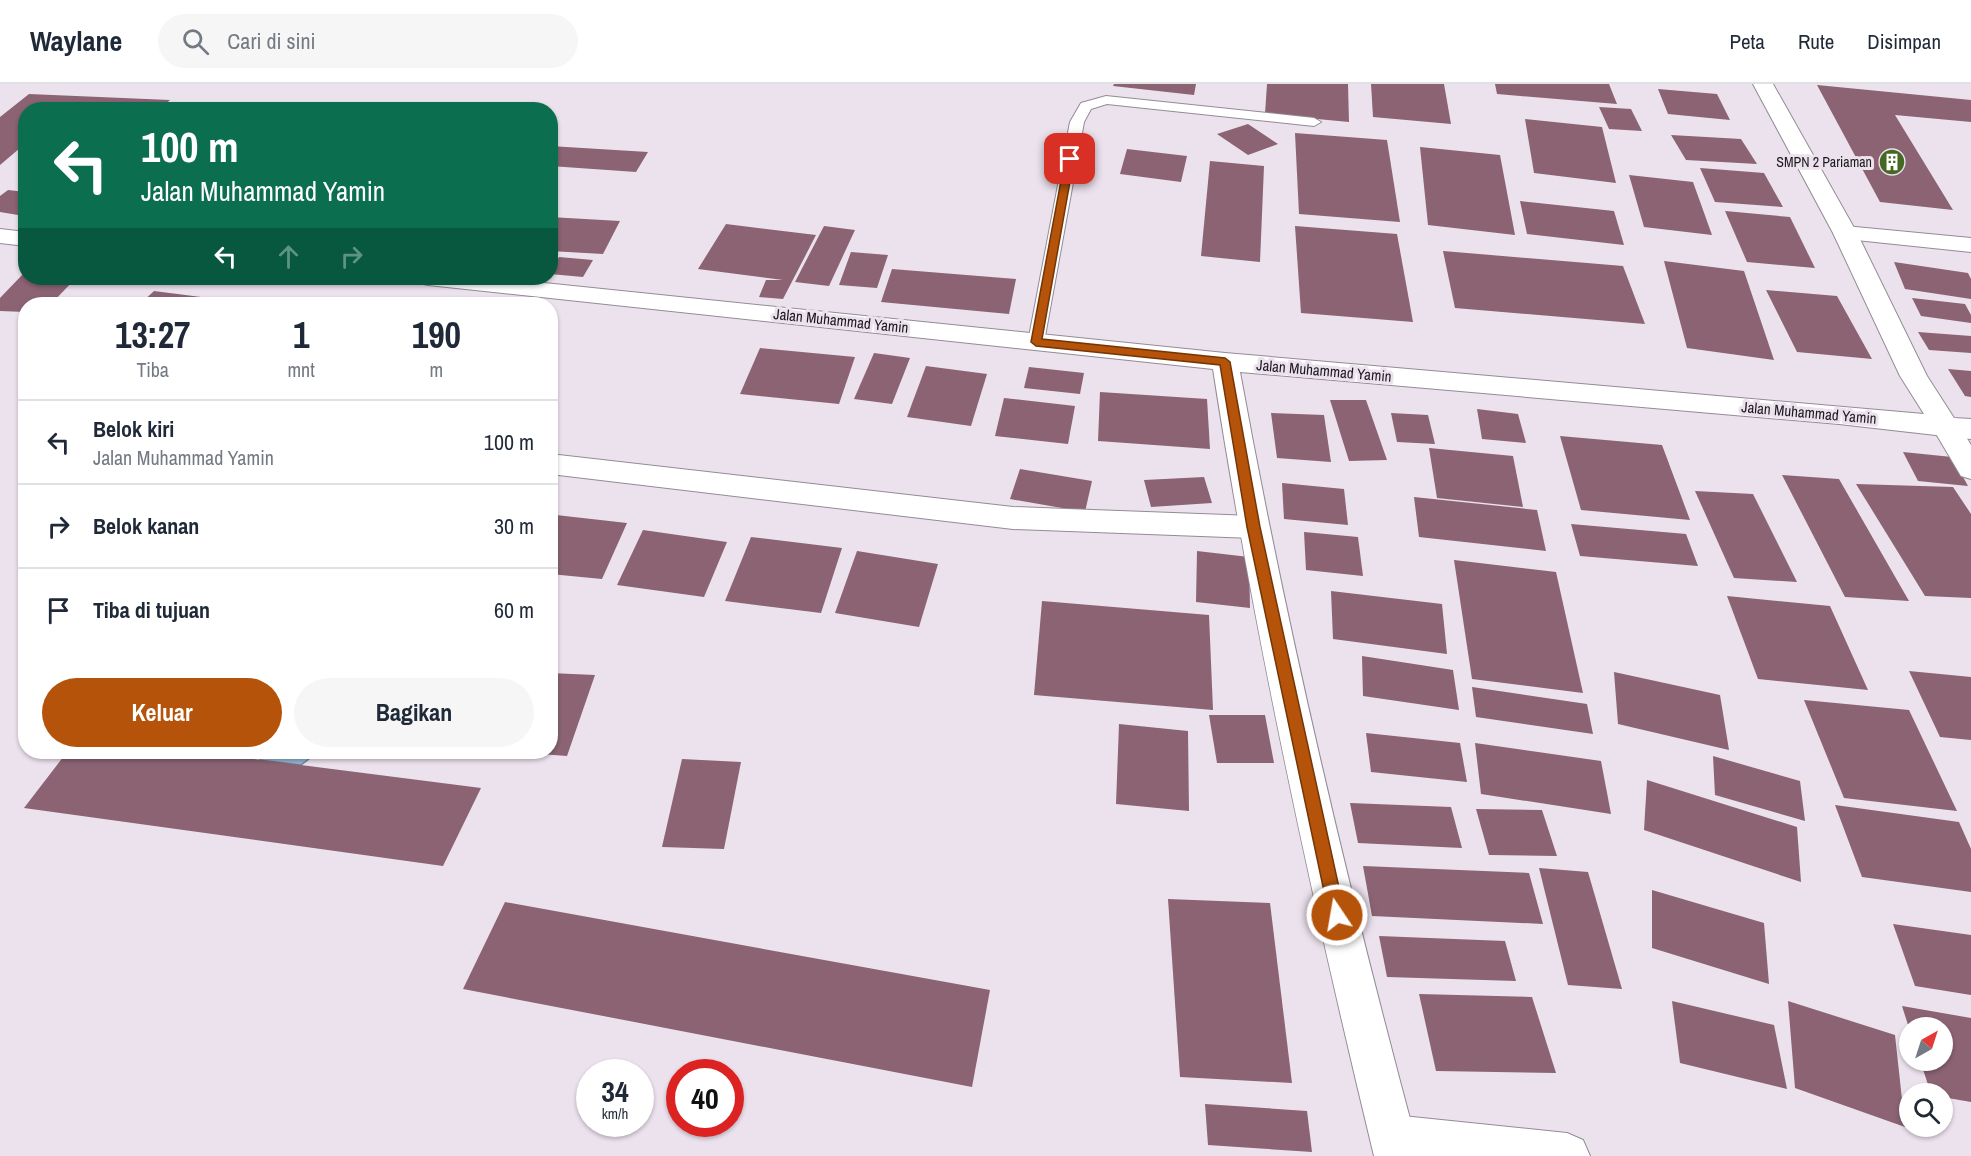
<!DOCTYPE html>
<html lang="id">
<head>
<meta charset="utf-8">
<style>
	body { margin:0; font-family:"Archivo Narrow",sans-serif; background:#f6f6f7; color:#1f2937; height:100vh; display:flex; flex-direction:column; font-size:22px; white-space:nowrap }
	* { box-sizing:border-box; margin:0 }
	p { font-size:20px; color:#747a83 }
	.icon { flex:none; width:33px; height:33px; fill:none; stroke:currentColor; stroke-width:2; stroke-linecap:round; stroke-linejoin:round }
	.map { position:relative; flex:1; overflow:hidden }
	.details { position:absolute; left:18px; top:213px; width:540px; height:462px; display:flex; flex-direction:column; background:#fff; border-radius:24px; box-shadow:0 2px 4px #0004 }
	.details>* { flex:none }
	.banner { position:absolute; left:18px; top:18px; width:540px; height:183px; border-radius:24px; box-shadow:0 2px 4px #0004; background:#0b6e4f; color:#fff; overflow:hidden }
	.needle { width:39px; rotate:39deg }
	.controls { position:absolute; left:1899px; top:933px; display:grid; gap:12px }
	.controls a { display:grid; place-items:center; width:54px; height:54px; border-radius:50%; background:#fff; box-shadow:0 2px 4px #0004; font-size:30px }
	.speed { position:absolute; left:576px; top:975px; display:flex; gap:12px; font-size:30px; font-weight:700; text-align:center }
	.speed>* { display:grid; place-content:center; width:78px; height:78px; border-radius:50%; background:#fff; box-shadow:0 2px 4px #0004; line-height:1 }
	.speed small { font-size:15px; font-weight:400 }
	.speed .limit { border:9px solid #d22; background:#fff; color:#111 }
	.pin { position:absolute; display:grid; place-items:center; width:51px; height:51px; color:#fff; margin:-26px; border-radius:12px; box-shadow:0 3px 9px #0006 }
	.me { position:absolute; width:66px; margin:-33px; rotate:348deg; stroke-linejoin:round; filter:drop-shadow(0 0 4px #0008) }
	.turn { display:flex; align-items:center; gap:21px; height:126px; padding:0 24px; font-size:27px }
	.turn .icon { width:78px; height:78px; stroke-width:2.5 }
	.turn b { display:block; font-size:42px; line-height:51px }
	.lanes { display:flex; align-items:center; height:57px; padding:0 24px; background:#0003; justify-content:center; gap:30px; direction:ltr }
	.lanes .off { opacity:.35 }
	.eta { display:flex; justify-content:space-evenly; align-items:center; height:102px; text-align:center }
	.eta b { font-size:36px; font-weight:700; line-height:42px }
	.button { display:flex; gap:12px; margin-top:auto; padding:12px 24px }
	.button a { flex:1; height:69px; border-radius:36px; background:#b45309; color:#fff; font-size:24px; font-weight:700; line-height:69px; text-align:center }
	.button a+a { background:#f6f6f7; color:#1f2937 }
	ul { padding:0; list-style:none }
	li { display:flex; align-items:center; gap:18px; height:84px; padding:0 24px; border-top:2px solid #e0e1e3 }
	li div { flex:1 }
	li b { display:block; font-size:22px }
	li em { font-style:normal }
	header { display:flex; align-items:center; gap:36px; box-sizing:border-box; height:84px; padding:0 30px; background:#fff; border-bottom:2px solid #e0e1e3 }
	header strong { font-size:28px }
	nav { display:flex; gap:33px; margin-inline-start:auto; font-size:21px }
	.search { width:420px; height:54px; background:#f6f6f7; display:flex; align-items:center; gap:15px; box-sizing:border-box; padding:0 21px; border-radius:33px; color:#747a83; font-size:22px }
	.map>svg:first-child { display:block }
</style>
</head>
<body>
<header>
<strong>Waylane</strong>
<div class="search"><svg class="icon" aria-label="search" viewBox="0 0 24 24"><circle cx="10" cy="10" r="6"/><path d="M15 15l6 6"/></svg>Cari di sini</div>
<nav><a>Peta</a><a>Rute</a><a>Disimpan</a></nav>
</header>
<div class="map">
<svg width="1971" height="1072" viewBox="0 0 1971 1072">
	<rect width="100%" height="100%" fill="#ece2ee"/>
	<!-- water -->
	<polygon fill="#95b5d4" stroke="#71869d" stroke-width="1.5" points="265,668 318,668 301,681 260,676"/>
	<!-- building -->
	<g fill="#8b6373">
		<polygon points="1114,0 1196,0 1194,11 1113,2"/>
		<polygon points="1267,0 1348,0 1349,38 1265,30"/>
		<polygon points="1371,0 1444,0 1451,40 1373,33"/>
		<polygon points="1495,0 1609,0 1617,20 1497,10"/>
		<polygon points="1817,1 1971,16 1971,38 1895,31 1953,126 1880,118"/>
		<polygon points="1658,5 1717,10 1730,36 1668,30"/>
		<polygon points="29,10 170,16 159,26 26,26 26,59 0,81 0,33"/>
		<polygon points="1599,23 1631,25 1642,47 1609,45"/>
		<polygon points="1525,35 1602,43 1616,99 1534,89"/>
		<polygon points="1248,40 1278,60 1248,71 1217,50"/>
		<polygon points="1295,49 1387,56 1400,138 1299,130"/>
		<polygon points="1671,51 1741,55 1757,80 1686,76"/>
		<polygon points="550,62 648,68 636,88 550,82"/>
		<polygon points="1420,63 1500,71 1515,151 1428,141"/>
		<polygon points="1127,65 1187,72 1181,98 1120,90"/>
		<polygon points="1210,77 1264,82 1260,178 1201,172"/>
		<polygon points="1700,84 1764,89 1783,123 1715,118"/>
		<polygon points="1629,91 1693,98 1712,151 1644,143"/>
		<polygon points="8,106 26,108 26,125 18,131 0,128 0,112"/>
		<polygon points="1520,117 1614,127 1624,161 1527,150"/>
		<polygon points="1725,127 1790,133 1815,184 1747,178"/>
		<polygon points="550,133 620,137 603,170 550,167"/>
		<polygon points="726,140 816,151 783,215 759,213 766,196 783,196 698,185"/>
		<polygon points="824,142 855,146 829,202 795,198"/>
		<polygon points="1295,142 1397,150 1413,238 1301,229"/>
		<polygon points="1443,167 1623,182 1645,240 1455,224"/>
		<polygon points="851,168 888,171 877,204 839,201"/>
		<polygon points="559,173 593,176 583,193 550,190"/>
		<polygon points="1664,177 1744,187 1774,276 1687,264"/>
		<polygon points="1894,178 1968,189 1971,195 1971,215 1905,205"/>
		<polygon points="892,185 1016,195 1009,230 881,218"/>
		<polygon points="23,190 26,194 76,194 51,220 26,220 26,228 0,227 0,214"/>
		<polygon points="1766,206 1837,212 1872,275 1797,268"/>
		<polygon points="154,207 248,219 140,220"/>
		<polygon points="1912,214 1965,220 1971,231 1971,239 1921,232"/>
		<polygon points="1918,248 1971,252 1971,269 1929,266"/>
		<polygon points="760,264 855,273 839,320 740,310"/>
		<polygon points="874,269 910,274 892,320 854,315"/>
		<polygon points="926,282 987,290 971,342 907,333"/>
		<polygon points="1029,283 1084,289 1080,310 1024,304"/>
		<polygon points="1948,285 1971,287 1971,313 1965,312"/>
		<polygon points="1100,308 1207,315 1210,365 1098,357"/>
		<polygon points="1004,314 1075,322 1068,360 995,352"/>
		<polygon points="1330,316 1366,316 1387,376 1349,377"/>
		<polygon points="1477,325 1518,330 1526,359 1482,355"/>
		<polygon points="1271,329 1324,331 1331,378 1277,374"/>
		<polygon points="1391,329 1428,331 1435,360 1397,358"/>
		<polygon points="1560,352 1662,361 1690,436 1581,426"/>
		<polygon points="1429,364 1513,372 1523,423 1437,414"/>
		<polygon points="1903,368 1952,373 1968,402 1918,397"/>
		<polygon points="1020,385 1092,397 1085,428 1010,415"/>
		<polygon points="1782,391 1839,395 1909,517 1845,513"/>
		<polygon points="1204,393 1212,419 1151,423 1144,396"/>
		<polygon points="1282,399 1344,405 1348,441 1284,435"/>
		<polygon points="1856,400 1953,403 1971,430 1971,514 1925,512"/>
		<polygon points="1695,407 1753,410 1797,498 1734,494"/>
		<polygon points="1414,413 1537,426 1546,467 1419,453"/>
		<polygon points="556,431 627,439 602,495 550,490 550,443"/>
		<polygon points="1571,440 1686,450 1698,482 1580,472"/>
		<polygon points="643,446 727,458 704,513 617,501"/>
		<polygon points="1304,448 1358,453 1363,492 1306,486"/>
		<polygon points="751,453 842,464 821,529 725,517"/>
		<polygon points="857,467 938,480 919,543 835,529"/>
		<polygon points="1197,467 1249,473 1250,524 1196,518"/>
		<polygon points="1454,476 1556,488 1583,609 1472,595"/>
		<polygon points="1331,507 1442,520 1447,570 1333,555"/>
		<polygon points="1727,512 1830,522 1868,606 1758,595"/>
		<polygon points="1042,517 1209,531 1213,626 1034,611"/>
		<polygon points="1362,572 1453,586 1459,626 1363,612"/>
		<polygon points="1909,587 1971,593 1971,656 1940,653"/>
		<polygon points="1614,588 1720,611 1729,666 1618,640"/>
		<polygon points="550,589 595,591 567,672 527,669 550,668"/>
		<polygon points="1472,603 1587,620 1593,650 1476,633"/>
		<polygon points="1804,616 1909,626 1957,727 1844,714"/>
		<polygon points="1209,631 1265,631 1274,679 1217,679"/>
		<polygon points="1119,640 1188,647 1189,727 1116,720"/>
		<polygon points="1366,649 1460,659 1467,698 1371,688"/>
		<polygon points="1475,659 1601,677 1611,730 1481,710"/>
		<polygon points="67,668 199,668 481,704 443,782 24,724"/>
		<polygon points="1713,672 1800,697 1805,737 1715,711"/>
		<polygon points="682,675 741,678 724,765 662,763"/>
		<polygon points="1647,696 1797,743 1801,798 1644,746"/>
		<polygon points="1350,719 1451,723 1462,764 1358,759"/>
		<polygon points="1835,721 1959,738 1971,765 1971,808 1862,793"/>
		<polygon points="1476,725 1542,726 1557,772 1489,771"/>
		<polygon points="1363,782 1529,789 1543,840 1372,832"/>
		<polygon points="1539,784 1588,788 1622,905 1568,901"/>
		<polygon points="1652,806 1764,839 1769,900 1652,864"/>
		<polygon points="1168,815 1270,819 1292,999 1180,993"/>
		<polygon points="505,818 990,906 972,1003 463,905"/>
		<polygon points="1893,840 1971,851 1971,911 1915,902"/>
		<polygon points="1379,852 1505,857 1516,897 1387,893"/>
		<polygon points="1419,910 1532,913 1556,989 1436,987"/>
		<polygon points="1672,917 1774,941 1787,1005 1680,979"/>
		<polygon points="1788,917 1895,951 1905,1043 1795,1004"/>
		<polygon points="1902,922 1971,934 1971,1018 1942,1013 1942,1010 1931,1010 1920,976 1942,976 1942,944 1909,944"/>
		<polygon points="1205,1020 1307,1027 1312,1068 1208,1061"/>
	</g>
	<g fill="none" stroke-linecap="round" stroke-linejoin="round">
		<defs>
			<polygon id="lane" points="1106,12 1314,34 1321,38 1314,42 1107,20 1091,25 1084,38 1044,258 1036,263 1030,262 1028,258 1070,38 1081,19"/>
			<g id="street">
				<polygon points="1845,142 1971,154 1971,168 1837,154 1833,149 1837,144"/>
				<polygon points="1946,333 1956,336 1971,361 1971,395 1961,392 1932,343 1936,336"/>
				<polygon points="550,370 1013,423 1253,432 1264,435 1268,443 1264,451 1253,454 1013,445 550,390"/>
				<polygon points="1393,1031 1567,1049 1583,1056 1590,1072 1382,1072 1377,1070 1370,1054 1377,1038"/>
			</g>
			<g id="secondary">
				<path d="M1753,0h20l84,149 70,143 27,42 17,1v20l-132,-15 -599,-52c48,264 110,525 180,784h-46c-63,-260 -120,-522 -161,-787l-785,-84 -9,-2 -3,-5h79l730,75 699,61 -24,-38 -67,-143z"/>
				<polygon points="0,145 26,148 26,162 0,159"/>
			</g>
		</defs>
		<!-- lane casing -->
		<use href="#lane" stroke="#938b96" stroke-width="2"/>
		<!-- street casing -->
		<use href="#street" stroke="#938b96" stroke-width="2"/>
		<!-- secondary casing -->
		<use href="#secondary" stroke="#938b96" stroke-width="2"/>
		<!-- lane -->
		<use href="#lane" fill="#fff" fill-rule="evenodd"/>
		<!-- street -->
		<use href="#street" fill="#fff" fill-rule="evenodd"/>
		<!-- secondary -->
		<use href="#secondary" fill="#fff" fill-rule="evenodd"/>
	</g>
	<!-- route -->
	<polygon fill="#b45309" stroke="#753606" stroke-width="1.5" points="1070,72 1074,75 1042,255 1225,274 1230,278 1260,443 1345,831 1343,837 1337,839 1331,837 1329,831 1247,443 1220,281 1036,262 1031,258 1065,75"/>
	<!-- icons -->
	<defs>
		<symbol id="building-disc" viewBox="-11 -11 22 22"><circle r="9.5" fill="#456923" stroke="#ece2ee"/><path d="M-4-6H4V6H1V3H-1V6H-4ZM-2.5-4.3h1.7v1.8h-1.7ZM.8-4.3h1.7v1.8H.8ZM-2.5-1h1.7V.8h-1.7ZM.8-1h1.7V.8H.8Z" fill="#fff"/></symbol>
	</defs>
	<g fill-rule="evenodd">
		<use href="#building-disc" x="1877" y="63" width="30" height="30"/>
	</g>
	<g text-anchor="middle" stroke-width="6" stroke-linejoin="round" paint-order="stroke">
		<!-- far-poi labels -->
		<g font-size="14" fill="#1c191d" stroke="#ece2ee" text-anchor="end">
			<text x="1872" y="83">SMPN 2 Pariaman</text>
		</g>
		<!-- street labels -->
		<g font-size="15" fill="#1c191d" stroke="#ece2ee">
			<text transform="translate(841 237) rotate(6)" y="5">Jalan Muhammad Yamin</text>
			<text transform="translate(1324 287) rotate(5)" y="5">Jalan Muhammad Yamin</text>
			<text transform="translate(1809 329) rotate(5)" y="5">Jalan Muhammad Yamin</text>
		</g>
	</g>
</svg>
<div class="controls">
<a><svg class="needle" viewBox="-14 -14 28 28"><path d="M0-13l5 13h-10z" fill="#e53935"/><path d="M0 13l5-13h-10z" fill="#747a83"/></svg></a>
<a><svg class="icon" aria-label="search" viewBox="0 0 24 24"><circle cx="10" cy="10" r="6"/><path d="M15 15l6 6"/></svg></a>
</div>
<div class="speed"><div>34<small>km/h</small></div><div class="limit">40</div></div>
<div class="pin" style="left:1070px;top:75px;background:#d93025"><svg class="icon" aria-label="arrive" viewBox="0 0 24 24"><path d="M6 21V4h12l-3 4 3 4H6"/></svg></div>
<svg class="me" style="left:1337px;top:831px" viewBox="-20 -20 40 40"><circle r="17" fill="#b45309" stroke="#fff" stroke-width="3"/><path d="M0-11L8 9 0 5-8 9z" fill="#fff"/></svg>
<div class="banner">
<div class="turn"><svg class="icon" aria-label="left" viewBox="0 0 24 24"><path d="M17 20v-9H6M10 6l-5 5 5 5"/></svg><div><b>100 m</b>Jalan Muhammad Yamin</div></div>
<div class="lanes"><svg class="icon" aria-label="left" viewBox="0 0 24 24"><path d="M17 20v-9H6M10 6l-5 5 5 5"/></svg><svg class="icon off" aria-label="ahead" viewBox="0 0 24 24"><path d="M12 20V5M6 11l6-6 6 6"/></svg><svg class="icon off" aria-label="right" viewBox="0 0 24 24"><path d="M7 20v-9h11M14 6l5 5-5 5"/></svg></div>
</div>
<section class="details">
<div class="eta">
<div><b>13:27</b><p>Tiba</p></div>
<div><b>1</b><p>mnt</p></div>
<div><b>190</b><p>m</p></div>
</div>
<ul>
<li><svg class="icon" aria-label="left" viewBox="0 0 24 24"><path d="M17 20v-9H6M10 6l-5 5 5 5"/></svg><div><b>Belok kiri</b><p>Jalan Muhammad Yamin</p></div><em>100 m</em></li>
<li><svg class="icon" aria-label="right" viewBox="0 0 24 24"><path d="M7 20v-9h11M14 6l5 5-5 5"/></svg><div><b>Belok kanan</b></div><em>30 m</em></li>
<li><svg class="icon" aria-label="arrive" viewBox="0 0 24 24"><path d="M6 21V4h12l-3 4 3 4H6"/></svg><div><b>Tiba di tujuan</b></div><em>60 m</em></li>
</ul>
<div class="button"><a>Keluar</a><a>Bagikan</a></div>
</section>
</div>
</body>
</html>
